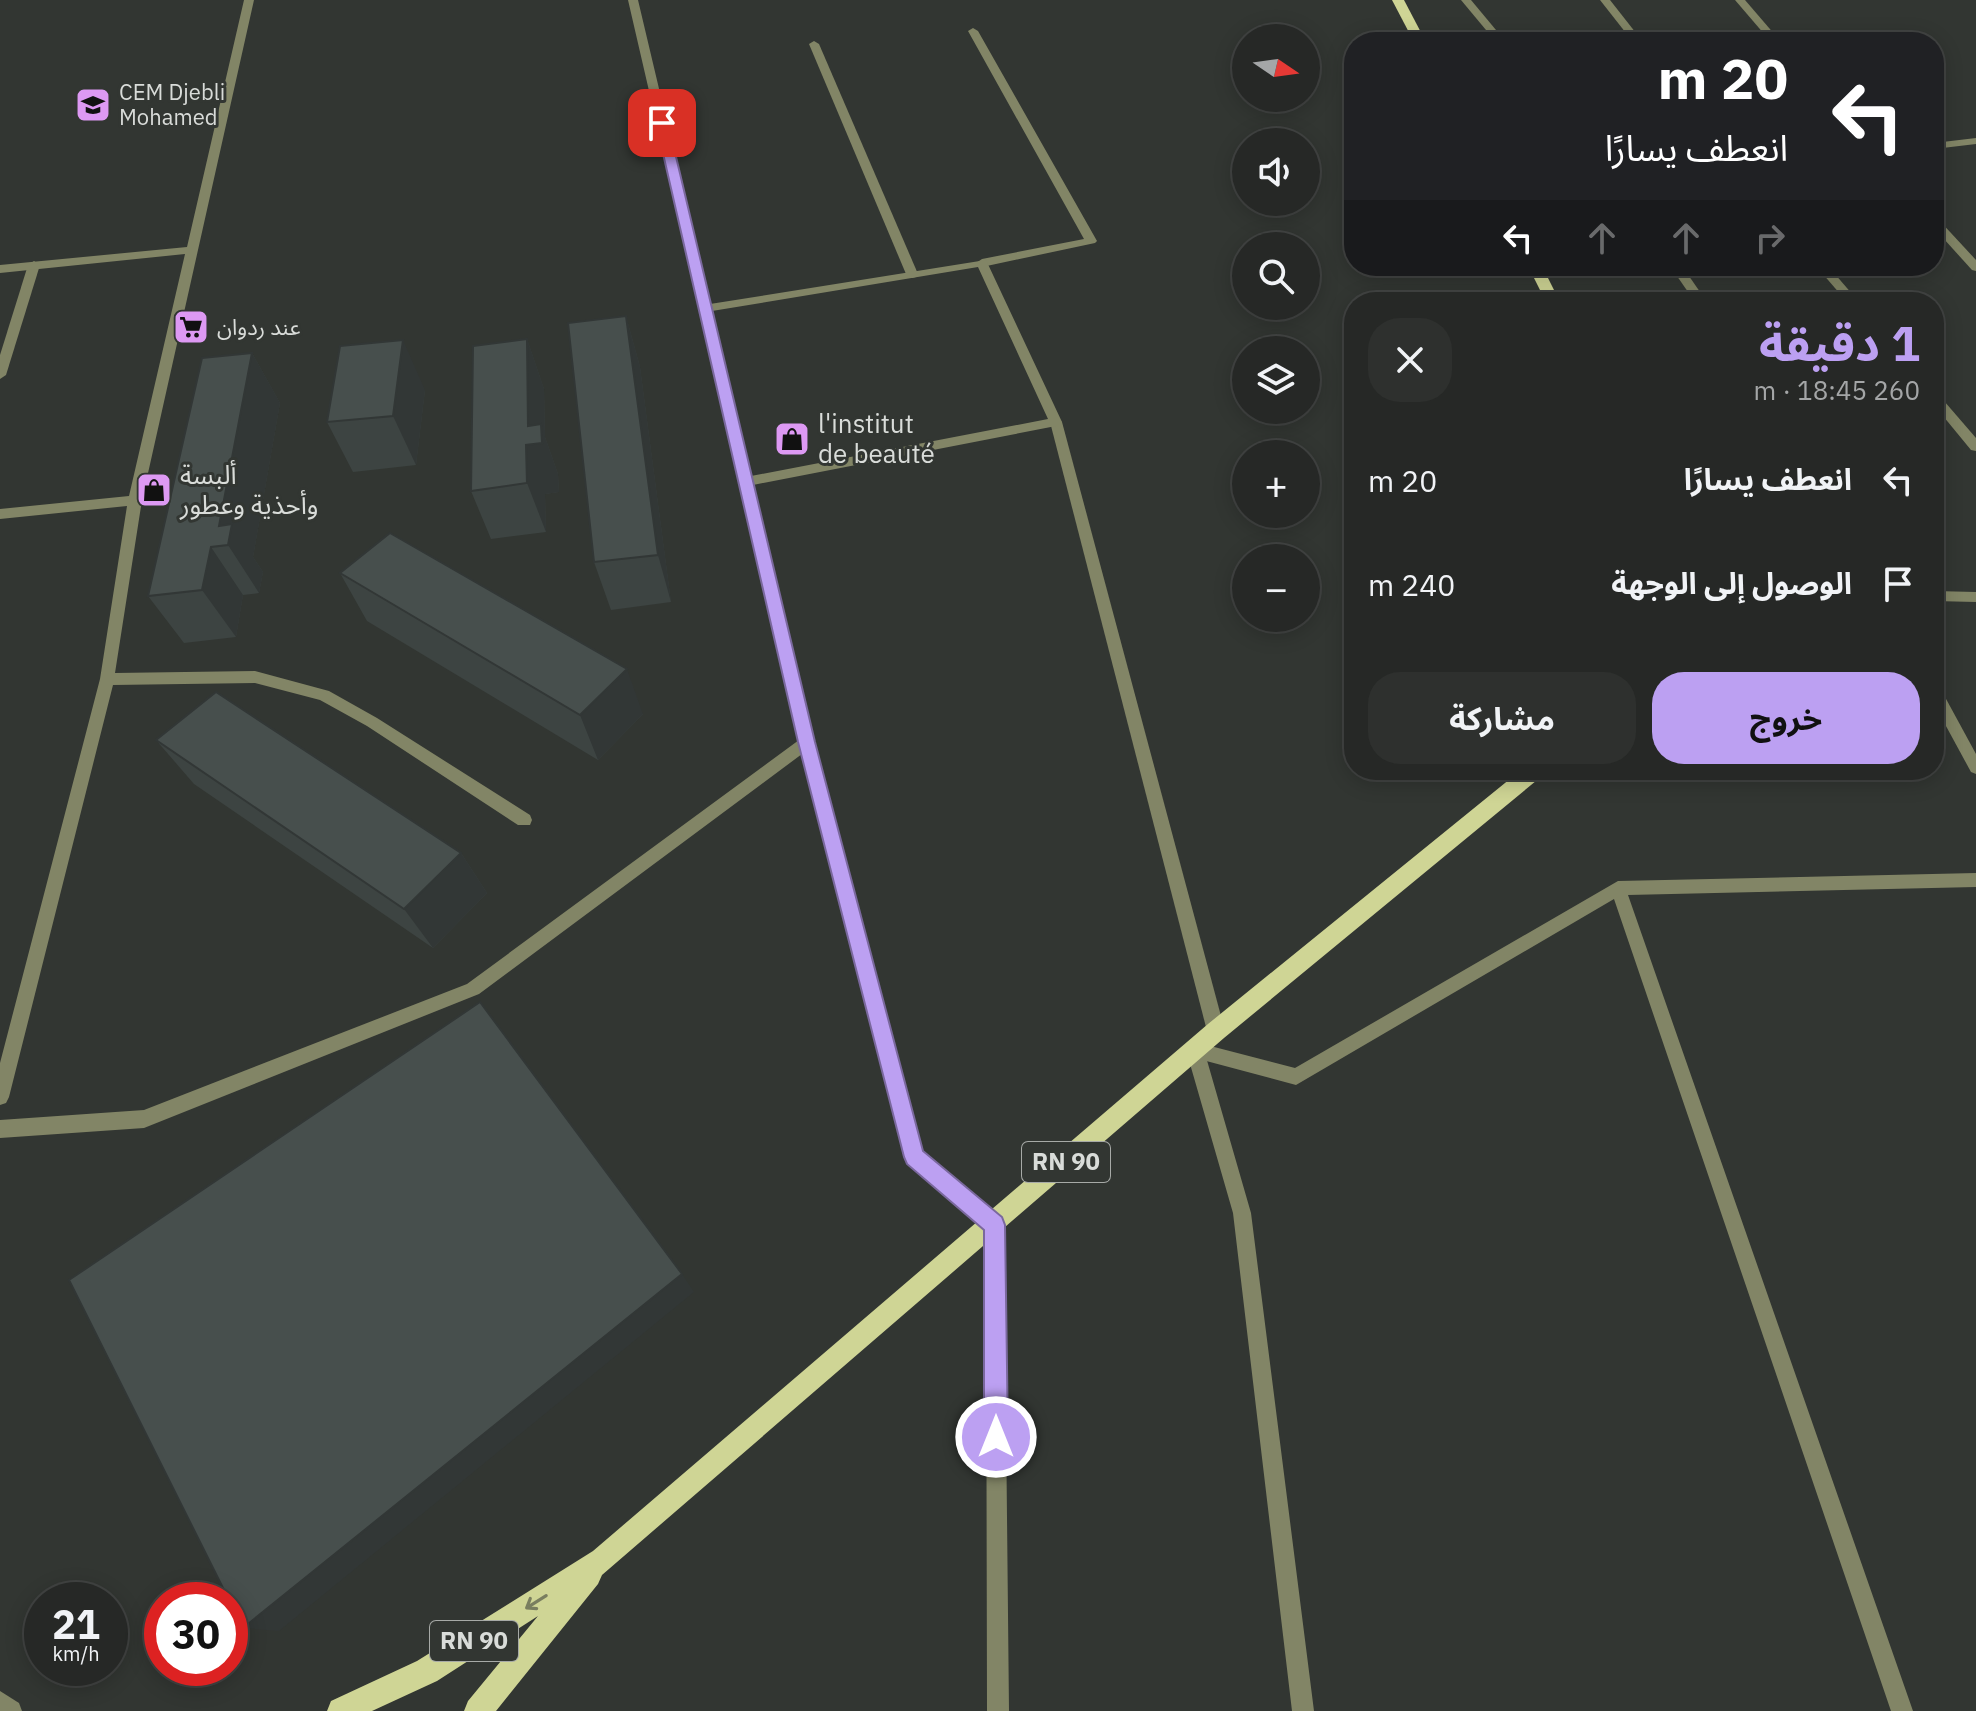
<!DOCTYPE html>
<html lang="ar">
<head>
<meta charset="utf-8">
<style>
	body { margin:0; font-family:"IBM Plex Sans","Noto Sans Arabic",sans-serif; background:#2e302e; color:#f1f3f6; direction:rtl; height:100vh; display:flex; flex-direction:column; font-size:30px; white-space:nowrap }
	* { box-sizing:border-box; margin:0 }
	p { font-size:26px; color:#a4a6a7 }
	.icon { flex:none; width:44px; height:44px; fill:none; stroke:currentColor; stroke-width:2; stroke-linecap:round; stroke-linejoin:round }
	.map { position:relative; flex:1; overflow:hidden; direction:ltr }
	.side { position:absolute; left:1344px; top:292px; width:600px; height:488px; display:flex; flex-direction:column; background:#262826; border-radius:32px; box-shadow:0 4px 20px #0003,0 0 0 2px #424443; direction:rtl }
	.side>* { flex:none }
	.banner { position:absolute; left:1344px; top:32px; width:600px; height:244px; border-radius:32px; box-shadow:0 4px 20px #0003,0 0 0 2px #424443; direction:rtl; background:#202124; color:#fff; overflow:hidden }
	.needle { width:52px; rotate:103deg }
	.buttons { position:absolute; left:1232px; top:24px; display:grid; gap:16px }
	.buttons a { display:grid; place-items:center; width:88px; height:88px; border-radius:50%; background:#262826; box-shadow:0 4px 20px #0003,0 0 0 2px #424443; font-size:40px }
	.speed { position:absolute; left:24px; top:1582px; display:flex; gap:16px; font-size:40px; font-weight:700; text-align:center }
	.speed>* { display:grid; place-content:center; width:104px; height:104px; border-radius:50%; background:#262826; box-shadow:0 4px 20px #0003,0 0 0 2px #424443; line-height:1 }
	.speed small { font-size:20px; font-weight:400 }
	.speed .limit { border:12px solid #d22; background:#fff; color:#111 }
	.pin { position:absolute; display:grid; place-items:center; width:68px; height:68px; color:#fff; margin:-34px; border-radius:16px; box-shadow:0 4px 12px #0006 }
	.me { position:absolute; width:88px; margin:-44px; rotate:0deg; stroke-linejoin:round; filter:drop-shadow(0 0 6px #0008) }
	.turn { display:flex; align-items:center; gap:28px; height:168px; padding:0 24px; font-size:36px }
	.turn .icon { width:104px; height:104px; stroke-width:2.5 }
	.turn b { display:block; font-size:56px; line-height:68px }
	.lanes { display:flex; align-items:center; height:76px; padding:0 24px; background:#0003; justify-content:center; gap:40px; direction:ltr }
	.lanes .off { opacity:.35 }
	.round { display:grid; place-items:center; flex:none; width:84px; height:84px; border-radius:32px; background:#2e302e }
	.summary { display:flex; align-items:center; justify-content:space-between; height:136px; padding:0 24px }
	h1 { font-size:48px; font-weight:700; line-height:60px; color:#bca0f2 }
	.button { display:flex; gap:16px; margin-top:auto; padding:16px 24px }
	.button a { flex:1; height:92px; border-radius:32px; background:#bca0f2; color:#111; font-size:32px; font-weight:700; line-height:92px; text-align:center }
	.button a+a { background:#2e302e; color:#f1f3f6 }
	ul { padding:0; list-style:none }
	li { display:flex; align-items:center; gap:24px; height:104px; padding:0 24px }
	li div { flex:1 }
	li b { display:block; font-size:30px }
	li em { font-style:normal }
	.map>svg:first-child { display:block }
</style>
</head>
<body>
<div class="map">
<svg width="1976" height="1711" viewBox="0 0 1976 1711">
	<rect width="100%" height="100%" fill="#323632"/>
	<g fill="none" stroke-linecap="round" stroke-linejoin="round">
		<!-- lane -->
		<g fill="#828566" fill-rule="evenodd">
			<polygon points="973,28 978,31 1097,241 1095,243 982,267 976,263 982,259 1084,239 968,31"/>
			<polygon points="814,41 819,44 918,274 916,277 912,278 906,274 809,44"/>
			<polygon points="34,261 40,265 6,375 0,379 0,355 28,265"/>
			<polygon points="1056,418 1062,422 1225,1031 1222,1037 1216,1039 1210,1037 1207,1031 1050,422"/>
			<polygon points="1195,1042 1201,1044 1204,1050 1251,1213 1314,1711 1292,1711 1233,1213 1186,1050 1189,1044"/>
		</g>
		<!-- street -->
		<g fill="#828566" fill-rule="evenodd">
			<polygon points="244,0 254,0 142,500 115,673 255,671 329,691 377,718 530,815 532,820 530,825 518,825 367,726 320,700 255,683 113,685 9,1097 6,1103 0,1105 0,1063 100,679 127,506 0,519 0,509 129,496 185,254 0,273 0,265 187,247"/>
			<path d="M628,0h10l72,304 276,-44 76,162 -6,4 -303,59 62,257 107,410 80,66 2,7 5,486h-22l-1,-482 -78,-66 -3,-6 -103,-403 -323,240 -335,134 -144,10v-18l144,-10 323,-126 332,-244zM978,267l70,152 -297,57 -39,-165z"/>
			<polygon points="1461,0 1471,0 1506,42 1496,42"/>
			<polygon points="1600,0 1610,0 1643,42 1633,42"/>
			<polygon points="1735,0 1745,0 1781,42 1771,42"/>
			<polygon points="1976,138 1976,144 1934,149 1934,143"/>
			<polygon points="1934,218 1938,219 1976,260 1976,271 1972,270 1934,228"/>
			<polygon points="1670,266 1682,266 1707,302 1695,302"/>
			<polygon points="1816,266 1828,266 1859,302 1847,302"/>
			<polygon points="1934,393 1938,394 1976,438 1976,451 1971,450 1934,405"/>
			<polygon points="1934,591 1976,592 1976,602 1934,601"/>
			<polygon points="1934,684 1939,686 1976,754 1976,774 1971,772 1934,704"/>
			<polygon points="1976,873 1976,887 1628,895 1913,1711 1891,1711 1614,899 1296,1085 1195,1058 1189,1056 1186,1050 1189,1044 1195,1042 1295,1068 1618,881"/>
			<polygon points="0,1691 19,1703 22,1711 0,1711"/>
		</g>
		<!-- primary -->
		<g fill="#cfd595" fill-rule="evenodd">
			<polygon points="1392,0 1404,0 1426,42 1414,42"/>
			<polygon points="1528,266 1542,266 1560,302 1546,302"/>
			<polygon points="1521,770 1545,770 1542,776 1224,1038 602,1575 598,1584 496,1711 464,1711 468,1701 538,1616 437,1681 372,1711 327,1711 331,1701 417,1661 593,1551 1208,1024"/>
		</g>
	</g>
	<!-- wall -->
	<g fill="#3d4442">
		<polygon points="626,316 640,367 671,602 611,610 594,562"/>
		<polygon points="527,339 544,389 545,437 558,474 559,492 545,494 546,532 491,539 471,491"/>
		<polygon points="252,353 280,403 253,557 263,572 259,593 243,595 236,637 184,643 148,596"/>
		<polygon points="425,390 416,465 353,472 327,422"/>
		<polygon points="340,573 643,714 598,760 367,621"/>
		<polygon points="156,740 461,853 487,893 433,948 194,784"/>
	</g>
	<!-- shaded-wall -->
	<g fill="#323736">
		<polygon points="626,316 640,367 671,602 658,555"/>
		<polygon points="527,339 544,389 545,437 558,474 559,492 545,494 546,532 527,483 526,445 528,426"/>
		<polygon points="403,340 425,390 416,465 393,416"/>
		<polygon points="252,353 280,403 253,557 263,572 259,593 228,545 219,526"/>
		<polygon points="211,547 243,595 236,637 202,590"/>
		<polygon points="627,669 643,714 598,760 580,715"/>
		<polygon points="461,853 487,893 433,948 404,909"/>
		<polygon points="682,1274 694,1292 279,1631 243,1628"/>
	</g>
	<!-- building -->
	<g fill="#474f4d" stroke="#323736" stroke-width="2">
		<polygon points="626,316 658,555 594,562 568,323"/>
		<polygon points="527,339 528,426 541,424 542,443 526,445 527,483 471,491 473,346"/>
		<polygon points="403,340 393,416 327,422 340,346"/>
		<polygon points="252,353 219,526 232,524 228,545 211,547 202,590 148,596 202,358"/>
		<polygon points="390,533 627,669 580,715 340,573"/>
		<polygon points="216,692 461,853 404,909 156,740"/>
		<polygon points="480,1002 682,1274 243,1628 69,1280"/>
	</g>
	<!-- one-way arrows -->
	<defs><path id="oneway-shaft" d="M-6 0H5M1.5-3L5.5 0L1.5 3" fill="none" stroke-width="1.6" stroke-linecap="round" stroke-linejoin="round" transform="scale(2)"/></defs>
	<use stroke="#797e5f" href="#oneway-shaft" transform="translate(536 1602) rotate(148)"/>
	<!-- route -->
	<polygon fill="#bca0f2" stroke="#7a689d" stroke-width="2" points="662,120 668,123 815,742 923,1151 1002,1217 1005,1225 1008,1437 1004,1446 996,1449 988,1446 984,1437 984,1230 907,1164 904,1157 798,742 656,123"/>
	<!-- icons -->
	<defs>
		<symbol id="school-square" viewBox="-11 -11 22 22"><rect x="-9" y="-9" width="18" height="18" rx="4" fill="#dd99f3" stroke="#323632"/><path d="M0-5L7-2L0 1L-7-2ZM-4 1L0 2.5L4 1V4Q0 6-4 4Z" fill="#111"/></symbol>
		<symbol id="supermarket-square" viewBox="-11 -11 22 22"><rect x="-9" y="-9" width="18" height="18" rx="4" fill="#dd99f3" stroke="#323632"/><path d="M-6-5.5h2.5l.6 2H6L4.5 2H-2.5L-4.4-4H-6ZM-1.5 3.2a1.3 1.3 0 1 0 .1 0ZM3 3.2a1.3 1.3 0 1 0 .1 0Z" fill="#111"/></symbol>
		<symbol id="shop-square" viewBox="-11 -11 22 22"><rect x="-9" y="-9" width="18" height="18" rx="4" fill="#dd99f3" stroke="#323632"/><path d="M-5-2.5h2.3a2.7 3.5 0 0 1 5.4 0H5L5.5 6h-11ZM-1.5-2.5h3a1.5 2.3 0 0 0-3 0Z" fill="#111"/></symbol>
	</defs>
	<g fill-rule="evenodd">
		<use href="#school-square" x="73" y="85" width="40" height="40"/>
		<use href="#supermarket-square" x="171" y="307" width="40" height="40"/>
		<use href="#shop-square" x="772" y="419" width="40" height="40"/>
		<use href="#shop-square" x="134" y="470" width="40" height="40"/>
	</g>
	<g text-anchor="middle" stroke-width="6" stroke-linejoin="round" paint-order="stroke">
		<!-- far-poi labels -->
		<g font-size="22" fill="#d9dcd9" stroke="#323632" text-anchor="start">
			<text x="119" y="100">CEM Djebli<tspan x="119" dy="25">Mohamed</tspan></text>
			<text x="217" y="335">عند ردوان</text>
		</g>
		<!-- shield labels -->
		<g fill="#323632" stroke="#a7aaa7" stroke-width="2">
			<rect x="1022" y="1142" width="88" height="40" rx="6"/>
			<rect x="430" y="1621" width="88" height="40" rx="6"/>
		</g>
		<g font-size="24" font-weight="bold" fill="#d9dcd9">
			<text x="1066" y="1170">RN 90</text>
			<text x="474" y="1649">RN 90</text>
		</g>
		<!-- poi labels -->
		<g font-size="26" fill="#d9dcd9" stroke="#323632" text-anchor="start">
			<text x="818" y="433">l'institut<tspan x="818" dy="30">de beauté</tspan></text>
			<text x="180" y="484">ألبسة<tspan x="180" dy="30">وأحذية وعطور</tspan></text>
		</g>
	</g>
</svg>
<div class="buttons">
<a><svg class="needle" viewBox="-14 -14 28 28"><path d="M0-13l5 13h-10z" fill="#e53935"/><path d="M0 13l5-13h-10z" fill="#a4a6a7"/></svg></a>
<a><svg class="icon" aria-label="sound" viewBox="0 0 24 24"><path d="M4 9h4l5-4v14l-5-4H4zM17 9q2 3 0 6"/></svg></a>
<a><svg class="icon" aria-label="search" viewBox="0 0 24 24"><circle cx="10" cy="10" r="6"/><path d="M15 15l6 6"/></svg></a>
<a><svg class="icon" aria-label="layers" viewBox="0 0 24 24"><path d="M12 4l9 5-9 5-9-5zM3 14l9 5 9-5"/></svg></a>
<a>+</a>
<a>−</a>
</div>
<div class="speed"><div>21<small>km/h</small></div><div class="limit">30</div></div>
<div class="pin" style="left:662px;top:123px;background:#d93025"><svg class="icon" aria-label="arrive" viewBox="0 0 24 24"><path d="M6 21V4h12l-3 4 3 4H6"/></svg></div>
<svg class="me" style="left:996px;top:1437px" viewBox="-20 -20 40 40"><circle r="17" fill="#bca0f2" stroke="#fff" stroke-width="3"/><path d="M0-11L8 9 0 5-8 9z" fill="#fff"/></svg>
<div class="banner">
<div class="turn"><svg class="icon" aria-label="left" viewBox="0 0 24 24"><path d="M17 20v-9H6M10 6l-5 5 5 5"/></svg><div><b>20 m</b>انعطف يسارًا</div></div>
<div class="lanes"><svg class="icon" aria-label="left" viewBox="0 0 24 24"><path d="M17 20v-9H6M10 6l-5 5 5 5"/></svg><svg class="icon off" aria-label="ahead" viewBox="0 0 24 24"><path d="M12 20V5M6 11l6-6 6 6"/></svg><svg class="icon off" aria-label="ahead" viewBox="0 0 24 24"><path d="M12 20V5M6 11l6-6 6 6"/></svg><svg class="icon off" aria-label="right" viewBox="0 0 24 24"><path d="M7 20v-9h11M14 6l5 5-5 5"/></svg></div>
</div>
<section class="side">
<div class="summary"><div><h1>1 دقيقة</h1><p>260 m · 18:45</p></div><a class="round"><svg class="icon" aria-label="close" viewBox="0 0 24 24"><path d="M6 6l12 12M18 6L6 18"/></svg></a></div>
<ul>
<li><svg class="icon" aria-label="left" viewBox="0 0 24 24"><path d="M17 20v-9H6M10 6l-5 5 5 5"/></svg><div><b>انعطف يسارًا</b></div><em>20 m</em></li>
<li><svg class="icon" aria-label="arrive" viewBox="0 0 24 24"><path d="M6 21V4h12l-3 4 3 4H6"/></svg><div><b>الوصول إلى الوجهة</b></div><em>240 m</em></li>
</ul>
<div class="button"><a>خروج</a><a>مشاركة</a></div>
</section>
</div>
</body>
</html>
